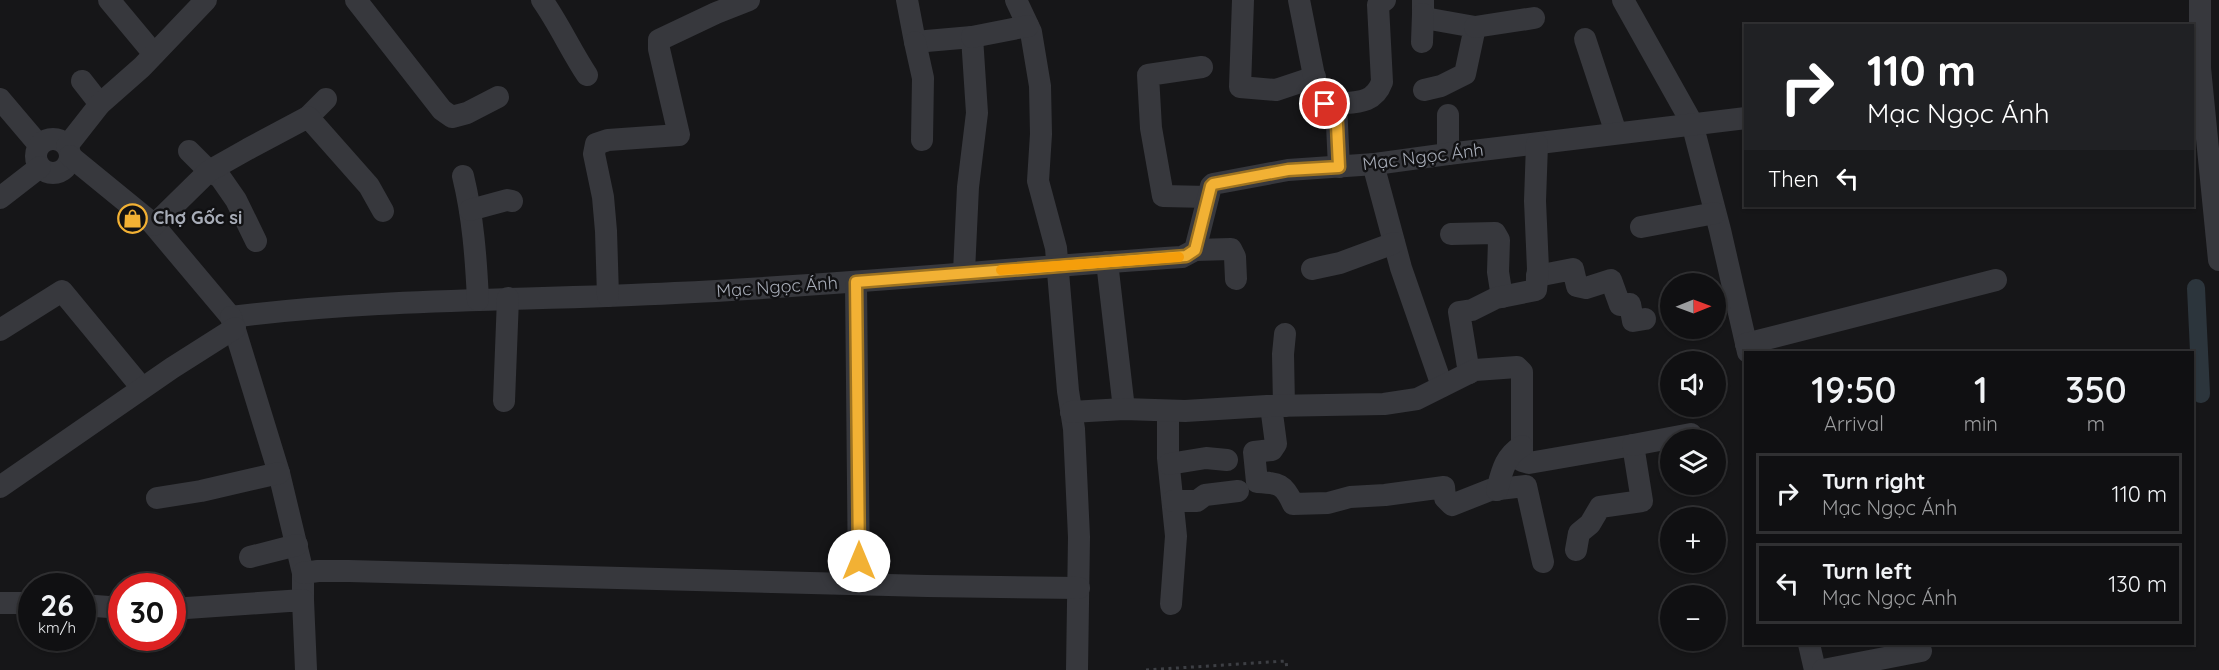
<!DOCTYPE html>
<html lang="en">
<head>
<meta charset="utf-8">
<style>
	body { margin:0; font-family:Quicksand,sans-serif; background:#19191b; color:#f1f3f6; height:100vh; display:flex; flex-direction:column; font-size:22px; white-space:nowrap }
	* { box-sizing:border-box; margin:0 }
	p { font-size:20px; color:#9c9d9f }
	.icon { flex:none; width:33px; height:33px; fill:none; stroke:currentColor; stroke-width:2; stroke-linecap:round; stroke-linejoin:round }
	.map { position:relative; flex:1; overflow:hidden }
	.side { position:absolute; left:1744px; top:351px; width:450px; height:294px; display:flex; flex-direction:column; background:#101012; border-radius:0px; box-shadow:0 2px 4px #0004,0 0 0 2px #303032 }
	.side>* { flex:none }
	.top-card { position:absolute; left:1744px; top:24px; width:450px; height:183px; border-radius:0px; box-shadow:0 2px 4px #0004,0 0 0 2px #303032; background:#202124; color:#fff; overflow:hidden }
	.needle { width:39px; rotate:89deg }
	.tools { position:absolute; left:1660px; top:273px; display:grid; gap:12px }
	.tools a { display:grid; place-items:center; width:66px; height:66px; border-radius:50%; background:#101012; box-shadow:0 2px 4px #0004,0 0 0 2px #303032; font-size:30px }
	.speed { position:absolute; left:18px; top:573px; display:flex; gap:12px; font-size:30px; font-weight:700; text-align:center }
	.speed>* { display:grid; place-content:center; width:78px; height:78px; border-radius:50%; background:#101012; box-shadow:0 2px 4px #0004,0 0 0 2px #303032; line-height:1 }
	.speed small { font-size:15px; font-weight:400 }
	.speed .limit { border:9px solid #d22; background:#fff; color:#111 }
	.pin { position:absolute; display:grid; place-items:center; width:51px; height:51px; color:#fff; margin:-26px; border:3px solid #fff; border-radius:50%; box-shadow:0 2px 6px #0007 }
	.me { position:absolute; width:66px; margin:-33px; rotate:0deg; stroke-linejoin:round; filter:drop-shadow(0 0 4px #0008) }
	.turn { display:flex; align-items:center; gap:21px; height:126px; padding:0 24px; font-size:27px }
	.turn .icon { width:78px; height:78px; stroke-width:2.5 }
	.turn b { display:block; font-size:42px; line-height:51px }
	.then { display:flex; align-items:center; height:57px; padding:0 24px; background:#0003; gap:12px; font-size:22px }
	.eta { display:flex; justify-content:space-evenly; align-items:center; height:102px; text-align:center }
	.eta b { font-size:36px; font-weight:600; line-height:42px }
	ul { padding:0; list-style:none }
	li { display:flex; align-items:center; gap:18px; height:81px; margin:0 12px 9px; padding:0 12px; border:3px solid #303032; border-radius:0px }
	li div { flex:1 }
	li b { display:block; font-size:22px }
	li em { font-style:normal }
	.map>svg:first-child { display:block }
</style>
</head>
<body>
<div class="map">
<svg width="2219" height="670" viewBox="0 0 2219 670">
	<rect width="100%" height="100%" fill="#161618"/>
	<g fill="none" stroke-linecap="round" stroke-linejoin="round">
		<!-- canal -->
		<polyline stroke="#2c353c" stroke-width="18" points="2196,288 2201,394"/>
		<!-- path -->
		<polyline stroke="#3d3f44" stroke-width="3" stroke-dasharray="3 4.5" stroke-linecap="butt" points="1146,670 1286,661 1287,670"/>
		<!-- minor -->
		<g stroke="#37383d" stroke-width="22">
			<polyline points="109,0 154,54"/>
			<polyline points="356,0 442,110 452,117 467,113 498,97"/>
			<path d="M542,0c17,24 29,51 45,75"/>
			<polyline points="907,0 915,42 972,37 977,113 968,187 964,272"/>
			<polyline points="1016,0 1031,32 1040,86 1041,134 1038,181 1056,248 1068,391 1074,429 1079,537 1077,670"/>
			<polyline points="1243,0 1240,87 1276,90 1315,77"/>
			<polyline points="1299,0 1316,86 1325,104 1336,104"/>
			<polyline points="1423,0 1423,14 1430,19 1475,27 1465,74 1441,86 1424,90"/>
			<polyline points="1623,0 1692,123 1720,230 1748,352"/>
			<polyline points="2200,0 2200,68 2219,260"/>
			<polyline points="1475,27 1534,18"/>
			<polyline points="972,37 1028,26"/>
			<polyline points="1585,39 1616,133"/>
			<polyline points="915,42 923,78 922,140"/>
			<polyline points="1422,42 1423,14"/>
			<polyline points="1202,67 1148,75 1151,128 1163,196 1208,197"/>
			<polyline points="82,81 100,104"/>
			<polyline points="0,99 39,145"/>
			<polyline points="308,117 326,99"/>
			<circle cx="53" cy="156" r="17"/>
			<polyline points="67,146 100,104 142,67 206,0"/>
			<polyline points="189,151 209,171 220,177 236,200 256,241"/>
			<polyline points="1448,154 1448,115"/>
			<path d="M70,156l82,67 79,94c147,-19 296,-16 444,-24 169,-8 338,-25 507,-36l13,-7 16,-64 2,-2 75,-14 87,-6 73,-10 298,-36"/>
			<polyline points="1373,164 1401,268 1442,386"/>
			<path d="M1339,167l-3,-63c20,-2 38,0 46,-22l-4,-77 7,-5"/>
			<path d="M463,176c10,41 13,82 15,124"/>
			<polyline points="0,198 40,167"/>
			<polyline points="470,210 507,200 512,201"/>
			<polyline points="154,225 209,171 248,149 308,117 369,186 383,211"/>
			<polyline points="1641,227 1715,213"/>
			<polyline points="1451,234 1495,233 1499,240 1498,272 1502,297"/>
			<polyline points="1195,250 1231,249 1235,257 1236,279"/>
			<polyline points="1107,262 1124,409"/>
			<polyline points="1312,269 1340,263 1394,243"/>
			<polyline points="1537,276 1573,269 1577,286 1586,288 1611,280 1620,305 1630,304 1633,321 1645,319"/>
			<polyline points="856,282 859,583"/>
			<polyline points="608,296 606,231 603,197 594,154 596,144 608,140 679,135 659,49 659,40 716,13 749,0"/>
			<polyline points="231,317 279,473 303,573 303,600"/>
			<polyline points="0,330 62,291 142,388"/>
			<polyline points="1746,344 1996,280"/>
			<polyline points="1469,373 1459,312 1472,310 1496,298 1536,290 1538,269 1535,201 1537,144"/>
			<polyline points="504,401 508,298"/>
			<path d="M1271,406l5,38 -4,6 -18,2 3,30c22,1 27,2 36,22l35,-1 22,-6 35,-2 59,-8 1,11 7,7 38,-15 36,-4 17,76"/>
			<polyline points="1284,406 1283,354 1285,334"/>
			<polyline points="1168,411 1168,458 1176,536 1171,604"/>
			<polyline points="1071,412 1124,409 1185,411 1267,406 1384,404 1417,399 1475,370 1517,367 1522,372 1522,461 1529,463 1633,445 1642,501 1600,507 1590,524 1579,533 1576,550"/>
			<polyline points="1633,445 1691,434"/>
			<polyline points="1169,464 1206,458 1227,460"/>
			<polyline points="0,487 172,368 235,328"/>
			<path d="M1497,490c5,-19 8,-34 25,-44"/>
			<polyline points="157,498 201,491 279,473"/>
			<polyline points="1173,501 1197,501 1205,495 1238,491"/>
			<polyline points="250,557 297,545"/>
			<polyline points="303,573 318,571 349,571 927,586 1079,588"/>
			<polyline points="0,603 32,603"/>
			<polyline points="82,605 122,608"/>
			<polyline points="172,609 303,600 306,670"/>
			<polyline points="1809,644 1815,670"/>
			<polyline points="1823,670 1921,651"/>
		</g>
	</g>
	<g fill="none" stroke-linecap="round" stroke-linejoin="round">
		<defs>
			<polyline id="route" points="859,561 856,282 1186,256 1195,250 1211,186 1213,184 1288,170 1339,167 1336,104 1325,104"/>
		</defs>
		<!-- route casing -->
		<use href="#route" stroke="#9d7322" stroke-width="15"/>
		<!-- route -->
		<use href="#route" stroke="#f2b134" stroke-width="10"/>
		<!-- slow -->
		<polyline stroke="#f59e0b" stroke-width="10" points="1001,270 1179,257"/>
	</g>
	<!-- icons -->
	<defs>
		<symbol id="shop-ring" viewBox="-11 -11 22 22"><circle r="9.5" fill="#111113" stroke="#f2b134" stroke-width="1.5"/><path d="M-5-2.5h2.3a2.7 3.5 0 0 1 5.4 0H5L5.5 6h-11ZM-1.5-2.5h3a1.5 2.3 0 0 0-3 0Z" fill="#f2b134"/></symbol>
	</defs>
	<g fill-rule="evenodd">
		<use href="#shop-ring" x="116" y="202" width="33" height="33"/>
	</g>
	<g text-anchor="middle" stroke-width="5" stroke-linejoin="round" paint-order="stroke">
		<!-- street labels -->
		<g font-size="18" fill="#a8adb8" stroke="#111113">
			<text transform="translate(1423 157) rotate(-7)" y="6">Mạc Ngọc Ánh</text>
			<text transform="translate(777 287) rotate(-4)" y="6">Mạc Ngọc Ánh</text>
		</g>
		<!-- poi labels -->
		<g font-size="18" font-weight="bold" fill="#a8adb8" stroke="#111113" text-anchor="start">
			<text x="153" y="224">Chợ Gốc si</text>
		</g>
	</g>
</svg>
<div class="tools">
<a><svg class="needle" viewBox="-14 -14 28 28"><path d="M0-13l5 13h-10z" fill="#e53935"/><path d="M0 13l5-13h-10z" fill="#9c9d9f"/></svg></a>
<a><svg class="icon" aria-label="sound" viewBox="0 0 24 24"><path d="M4 9h4l5-4v14l-5-4H4zM17 9q2 3 0 6"/></svg></a>
<a><svg class="icon" aria-label="layers" viewBox="0 0 24 24"><path d="M12 4l9 5-9 5-9-5zM3 14l9 5 9-5"/></svg></a>
<a>+</a>
<a>−</a>
</div>
<div class="speed"><div>26<small>km/h</small></div><div class="limit">30</div></div>
<div class="pin" style="left:1325px;top:104px;background:#d93025"><svg class="icon" aria-label="arrive" viewBox="0 0 24 24"><path d="M6 21V4h12l-3 4 3 4H6"/></svg></div>
<svg class="me" style="left:859px;top:561px" viewBox="-20 -20 40 40"><circle r="19" fill="#fff"/><path d="M0-13L10 11 0 6-10 11z" fill="#f2b134"/></svg>
<div class="top-card">
<div class="turn"><svg class="icon" aria-label="right" viewBox="0 0 24 24"><path d="M7 20v-9h11M14 6l5 5-5 5"/></svg><div><b>110 m</b>Mạc Ngọc Ánh</div></div>
<div class="then">Then<svg class="icon" aria-label="left" viewBox="0 0 24 24"><path d="M17 20v-9H6M10 6l-5 5 5 5"/></svg></div>
</div>
<section class="side">
<div class="eta">
<div><b>19:50</b><p>Arrival</p></div>
<div><b>1</b><p>min</p></div>
<div><b>350</b><p>m</p></div>
</div>
<ul>
<li><svg class="icon" aria-label="right" viewBox="0 0 24 24"><path d="M7 20v-9h11M14 6l5 5-5 5"/></svg><div><b>Turn right</b><p>Mạc Ngọc Ánh</p></div><em>110 m</em></li>
<li><svg class="icon" aria-label="left" viewBox="0 0 24 24"><path d="M17 20v-9H6M10 6l-5 5 5 5"/></svg><div><b>Turn left</b><p>Mạc Ngọc Ánh</p></div><em>130 m</em></li>
</ul>
</section>
</div>
</body>
</html>
